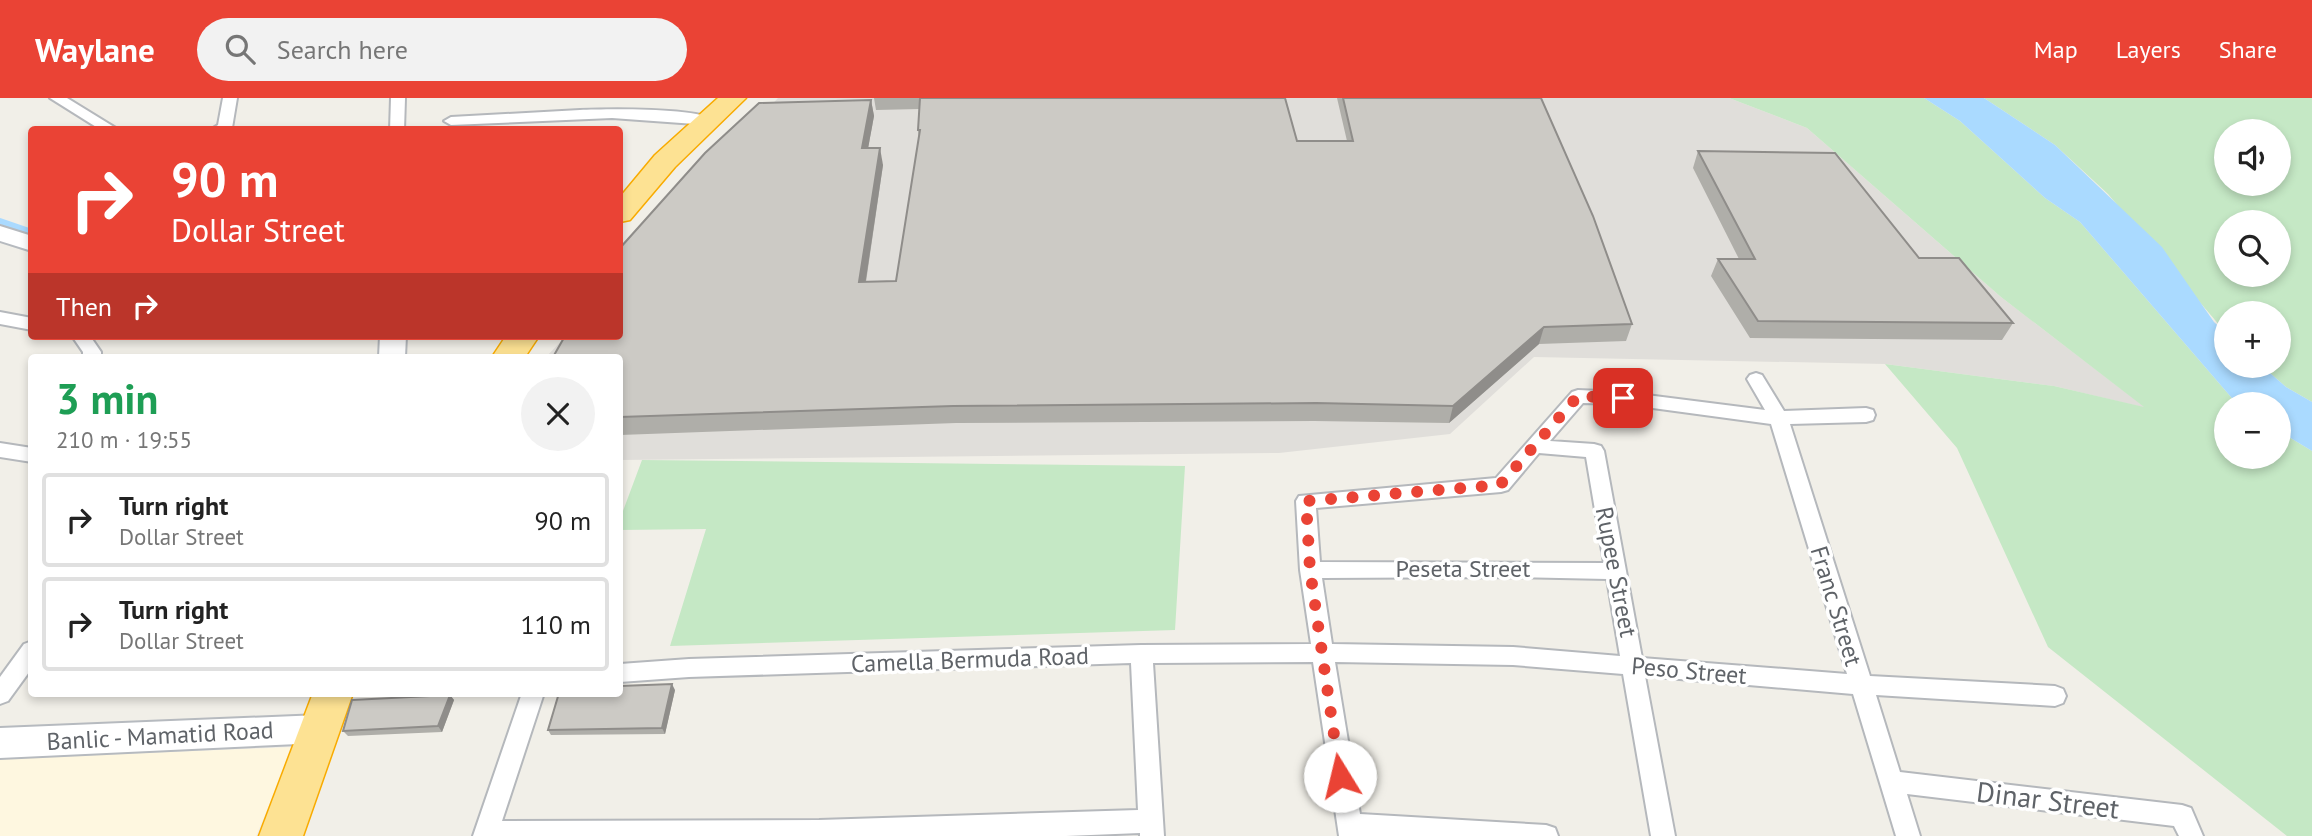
<!DOCTYPE html>
<html lang="en">
<head>
<meta charset="utf-8">
<style>
	body { margin:0; font-family:"PT Sans",sans-serif; background:#f2f2f2; color:#222; height:100vh; display:flex; flex-direction:column; font-size:26px; white-space:nowrap }
	* { box-sizing:border-box; margin:0 }
	p { font-size:23px; color:#767676 }
	.icon { flex:none; width:38px; height:38px; fill:none; stroke:currentColor; stroke-width:2; stroke-linecap:round; stroke-linejoin:round }
	.map { position:relative; flex:1; overflow:hidden }
	.side { position:absolute; left:28px; top:256px; width:595px; height:343px; display:flex; flex-direction:column; background:#fff; border-radius:7px; box-shadow:0 4px 10px #0003 }
	.side>* { flex:none }
	.top-card { position:absolute; left:28px; top:28px; width:595px; height:214px; border-radius:7px; box-shadow:0 4px 10px #0003; background:#ea4335; color:#fff; overflow:hidden }
	.tools { position:absolute; left:2214px; top:21px; display:grid; gap:14px }
	.tools a { display:grid; place-items:center; width:77px; height:77px; border-radius:50%; background:#fff; box-shadow:0 4px 10px #0003; font-size:35px }
	.pin { position:absolute; display:grid; place-items:center; width:60px; height:60px; color:#fff; margin:-30px; border-radius:14px; box-shadow:0 4px 10px #0006 }
	.me { position:absolute; width:77px; margin:-38px; rotate:351deg; stroke-linejoin:round; filter:drop-shadow(0 0 5px #0008) }
	.turn { display:flex; align-items:center; gap:24px; height:147px; padding:0 28px; font-size:32px }
	.turn .icon { width:91px; height:91px; stroke-width:2.5 }
	.turn b { display:block; font-size:49px; line-height:60px }
	.then { display:flex; align-items:center; height:66px; padding:0 28px; background:#0003; gap:14px; font-size:26px }
	.round { display:grid; place-items:center; flex:none; width:74px; height:74px; border-radius:37px; background:#f2f2f2 }
	.overview { display:flex; align-items:center; justify-content:space-between; height:119px; padding:0 28px }
	h1 { font-size:42px; font-weight:600; line-height:52px; color:#1e9e55 }
	ul { padding:0; list-style:none }
	li { display:flex; align-items:center; gap:21px; height:94px; margin:0 14px 10px; padding:0 14px; border:4px solid #e0e0e0; border-radius:7px }
	li div { flex:1 }
	li b { display:block; font-size:26px }
	li em { font-style:normal }
	header { display:flex; align-items:center; gap:42px; box-sizing:border-box; height:98px; padding:0 35px; background:#ea4335; color:#fff }
	header strong { font-size:33px }
	nav { display:flex; gap:38px; margin-inline-start:auto; font-size:24px }
	.search { width:490px; height:63px; background:#f2f2f2; display:flex; align-items:center; gap:18px; box-sizing:border-box; padding:0 24px; border-radius:38px; color:#767676; font-size:26px }
	.map>svg:first-child { display:block }
</style>
</head>
<body>
<header>
<strong>Waylane</strong>
<div class="search"><svg class="icon" aria-label="search" viewBox="0 0 24 24"><circle cx="10" cy="10" r="6"/><path d="M15 15l6 6"/></svg>Search here</div>
<nav><a>Map</a><a>Layers</a><a>Share</a></nav>
</header>
<div class="map">
<svg width="2312" height="738" viewBox="0 0 2312 738">
	<rect width="100%" height="100%" fill="#f1efe8"/>
	<!-- commercial -->
	<polygon fill="#fef7e0" points="294,649 256,738 0,738 0,661"/>
	<!-- industrial -->
	<polygon fill="#e0deda" points="778,0 1729,0 1807,30 2001,199 2146,310 2054,288 1885,266 1534,259 1450,336 1279,355 620,362 620,259 546,259 566,238 620,238 710,72"/>
	<!-- green -->
	<g fill="#c5e8c5" fill-rule="evenodd">
		<polygon points="1729,0 1924,0 1960,23 2045,100 2080,124 2237,306 2226,306 2226,359 2278,359 2279,333 2312,353 2312,738 2287,738 2048,549 1957,350 1885,266 2054,288 2144,309 2001,199 1807,30"/>
		<path d="M1984,0h328v304l-26,-15 -24,-21h16v-53h-52v20l-118,-139 -53,-49zM2226,33h52v53h-52zM2226,124h52v53h-52z"/>
		<polygon points="642,362 1185,368 1175,532 670,548 706,431 620,432 620,421"/>
	</g>
	<!-- water -->
	<polygon fill="#aadaff" points="1924,0 1984,0 2055,47 2162,149 2214,224 2226,235 2226,268 2262,268 2286,289 2312,304 2312,353 2279,333 2278,306 2237,306 2080,124 2045,100 1960,23"/>
	<g fill="none" stroke-linecap="round" stroke-linejoin="round">
		<!-- stream -->
		<polyline stroke="#aadaff" stroke-width="6" points="0,123 32,134"/>
		<defs>
			<g id="street">
				<polygon points="50,0 67,0 119,32 101,32"/>
				<polygon points="223,0 237,0 232,30 210,32 218,27"/>
				<polygon points="391,0 405,0 404,32 390,32"/>
				<path d="M580,12c24,-1 121,-3 136,11l-7,4 -97,-7 -161,7 -7,-4 7,-4z"/>
				<polygon points="0,214 32,220 32,232 0,226"/>
				<polygon points="72,238 90,238 101,254 101,259 83,259 83,254"/>
				<path d="M1756,275l6,2 22,36 82,-3 7,2 2,5 -2,5 -7,2 -76,2 80,252 185,10 8,3 3,7 -3,7 -8,3 -179,-11 24,77 282,33 9,3 12,28h-24l-5,-10 -267,-32 13,42h-24l-43,-142 -208,-18 30,160h-24l-28,-162 -110,-9 -178,-3 25,152 186,11 9,3 3,8h-219l-26,-174 -160,1 11,173h-24v-3l-74,3h-593l49,-143h22l-42,128 317,-1 319,-10 -7,-147 -442,14 -69,5v-18l69,-5 452,-14 170,-1 -11,-74 -4,-69 3,-5 197,-18 76,-86 6,-2 45,2 142,18 -18,-31 3,-4zM1583,305l40,1 148,20 76,250 -205,-16 -38,-207 -3,-5 -7,-2 -44,-3zM1539,355l47,4 18,106 -284,-1 -4,-54 185,-16 7,-2zM1512,479l95,2 13,77 -107,-9 -181,-3 -10,-66z"/>
				<polygon points="0,345 32,350 32,364 0,359"/>
				<polygon points="32,543 32,570 8,603 0,606 0,579 24,546"/>
			</g>
			<g id="secondary">
				<polygon points="0,128 32,138 32,153 0,143"/>
				<polygon points="380,238 406,238 405,259 379,259"/>
				<polygon points="320,617 332,621 337,631 332,641 320,645 0,660 0,630"/>
			</g>
			<g id="highway">
				<polygon points="718,0 746,0 675,69 630,122 620,124 620,99 655,57"/>
				<polygon points="506,238 539,238 525,259 492,259"/>
				<polygon points="313,595 353,595 303,738 259,738"/>
			</g>
		</defs>
		<!-- street casing -->
		<use href="#street" stroke="#b5b8bc" stroke-width="4"/>
		<!-- secondary casing -->
		<use href="#secondary" stroke="#b6babf" stroke-width="4"/>
		<!-- highway casing -->
		<use href="#highway" stroke="#f9ab00" stroke-width="3"/>
		<!-- street -->
		<use href="#street" fill="#fff" fill-rule="evenodd"/>
		<!-- secondary -->
		<use href="#secondary" fill="#fff" fill-rule="evenodd"/>
		<!-- highway -->
		<use href="#highway" fill="#fde293" fill-rule="evenodd"/>
	</g>
	<!-- wall -->
	<g fill="#afaea9">
		<polygon points="874,0 1285,0 1297,43 1347,43 1337,0 1541,0 1632,226 1626,243 1539,246 1449,325 1314,323 956,325 620,337 620,259 871,2 874,18 868,50 883,67 866,184 896,183 919,41 918,32 919,11 876,12"/>
		<polygon points="1698,53 1919,160 2013,225 2002,242 1750,240 1711,178 1718,161 1739,161 1693,70"/>
		<polygon points="675,592 665,636 551,637 548,632"/>
		<polygon points="450,597 454,602 442,634 348,638 343,633"/>
	</g>
	<!-- shaded-wall -->
	<g fill="#8f8d8a">
		<polygon points="871,2 874,18 865,67 862,50"/>
		<polygon points="880,50 883,67 863,201 859,184"/>
		<polygon points="1544,229 1539,246 1449,325 1453,308"/>
		<polygon points="672,586 675,592 665,636 662,630"/>
		<polygon points="450,597 454,602 442,634 438,628"/>
	</g>
	<!-- building -->
	<g fill="#cccac5" stroke="#8f8d8a" stroke-width="2">
		<polygon points="920,0 1285,0 1297,43 1353,43 1343,0 1541,0 1593,118 1632,226 1544,229 1453,308 1316,305 953,308 620,319 620,259 553,259 565,238 620,238 620,150 705,55 759,5 871,2 862,50 880,50 859,184 896,183 920,32 918,32"/>
		<polygon points="1698,53 1835,55 1919,160 1959,160 2013,225 1758,223 1718,161 1755,161"/>
		<polygon points="672,586 662,630 548,632 559,595 620,595 620,588"/>
		<polygon points="450,597 438,628 343,633 352,602"/>
	</g>
	<g fill="none" stroke-linecap="round" stroke-linejoin="round">
		<!-- route -->
		<polyline stroke="#ea4335" stroke-width="12" stroke-dasharray="0 21.6" points="1340,678 1310,472 1306,403 1500,387 1578,298 1623,300"/>
	</g>
	<g text-anchor="middle" stroke-width="7" stroke-linejoin="round" paint-order="stroke">
		<!-- street labels -->
		<g font-size="24" fill="#5f6368" stroke="#fff">
			<text x="1463" y="479">Peseta Street</text>
			<text transform="translate(1616 474) rotate(79)" y="8">Rupee Street</text>
			<text transform="translate(1836 508) rotate(73)" y="8">Franc Street</text>
			<text transform="translate(970 562) rotate(-2)" y="8">Camella Bermuda Road</text>
			<text transform="translate(1689 573) rotate(5)" y="8">Peso Street</text>
			<text transform="translate(160 638) rotate(-3)" y="8">Banlic - Mamatid Road</text>
		</g>
		<!-- near-street labels -->
		<g font-size="28" fill="#5f6368" stroke="#fff">
			<text transform="translate(2048 702) rotate(7)" y="10">Dinar Street</text>
		</g>
	</g>
</svg>
<div class="tools">
<a><svg class="icon" aria-label="sound" viewBox="0 0 24 24"><path d="M4 9h4l5-4v14l-5-4H4zM17 9q2 3 0 6"/></svg></a>
<a><svg class="icon" aria-label="search" viewBox="0 0 24 24"><circle cx="10" cy="10" r="6"/><path d="M15 15l6 6"/></svg></a>
<a>+</a>
<a>−</a>
</div>
<div class="pin" style="left:1623px;top:300px;background:#d93025"><svg class="icon" aria-label="arrive" viewBox="0 0 24 24"><path d="M6 21V4h12l-3 4 3 4H6"/></svg></div>
<svg class="me" style="left:1340px;top:678px" viewBox="-20 -20 40 40"><circle r="19" fill="#fff"/><path d="M0-13L10 11 0 6-10 11z" fill="#ea4335"/></svg>
<div class="top-card">
<div class="turn"><svg class="icon" aria-label="right" viewBox="0 0 24 24"><path d="M7 20v-9h11M14 6l5 5-5 5"/></svg><div><b>90 m</b>Dollar Street</div></div>
<div class="then">Then<svg class="icon" aria-label="right" viewBox="0 0 24 24"><path d="M7 20v-9h11M14 6l5 5-5 5"/></svg></div>
</div>
<section class="side">
<div class="overview"><div><h1>3 min</h1><p>210 m · 19:55</p></div><a class="round"><svg class="icon" aria-label="close" viewBox="0 0 24 24"><path d="M6 6l12 12M18 6L6 18"/></svg></a></div>
<ul>
<li><svg class="icon" aria-label="right" viewBox="0 0 24 24"><path d="M7 20v-9h11M14 6l5 5-5 5"/></svg><div><b>Turn right</b><p>Dollar Street</p></div><em>90 m</em></li>
<li><svg class="icon" aria-label="right" viewBox="0 0 24 24"><path d="M7 20v-9h11M14 6l5 5-5 5"/></svg><div><b>Turn right</b><p>Dollar Street</p></div><em>110 m</em></li>
</ul>
</section>
</div>
</body>
</html>
